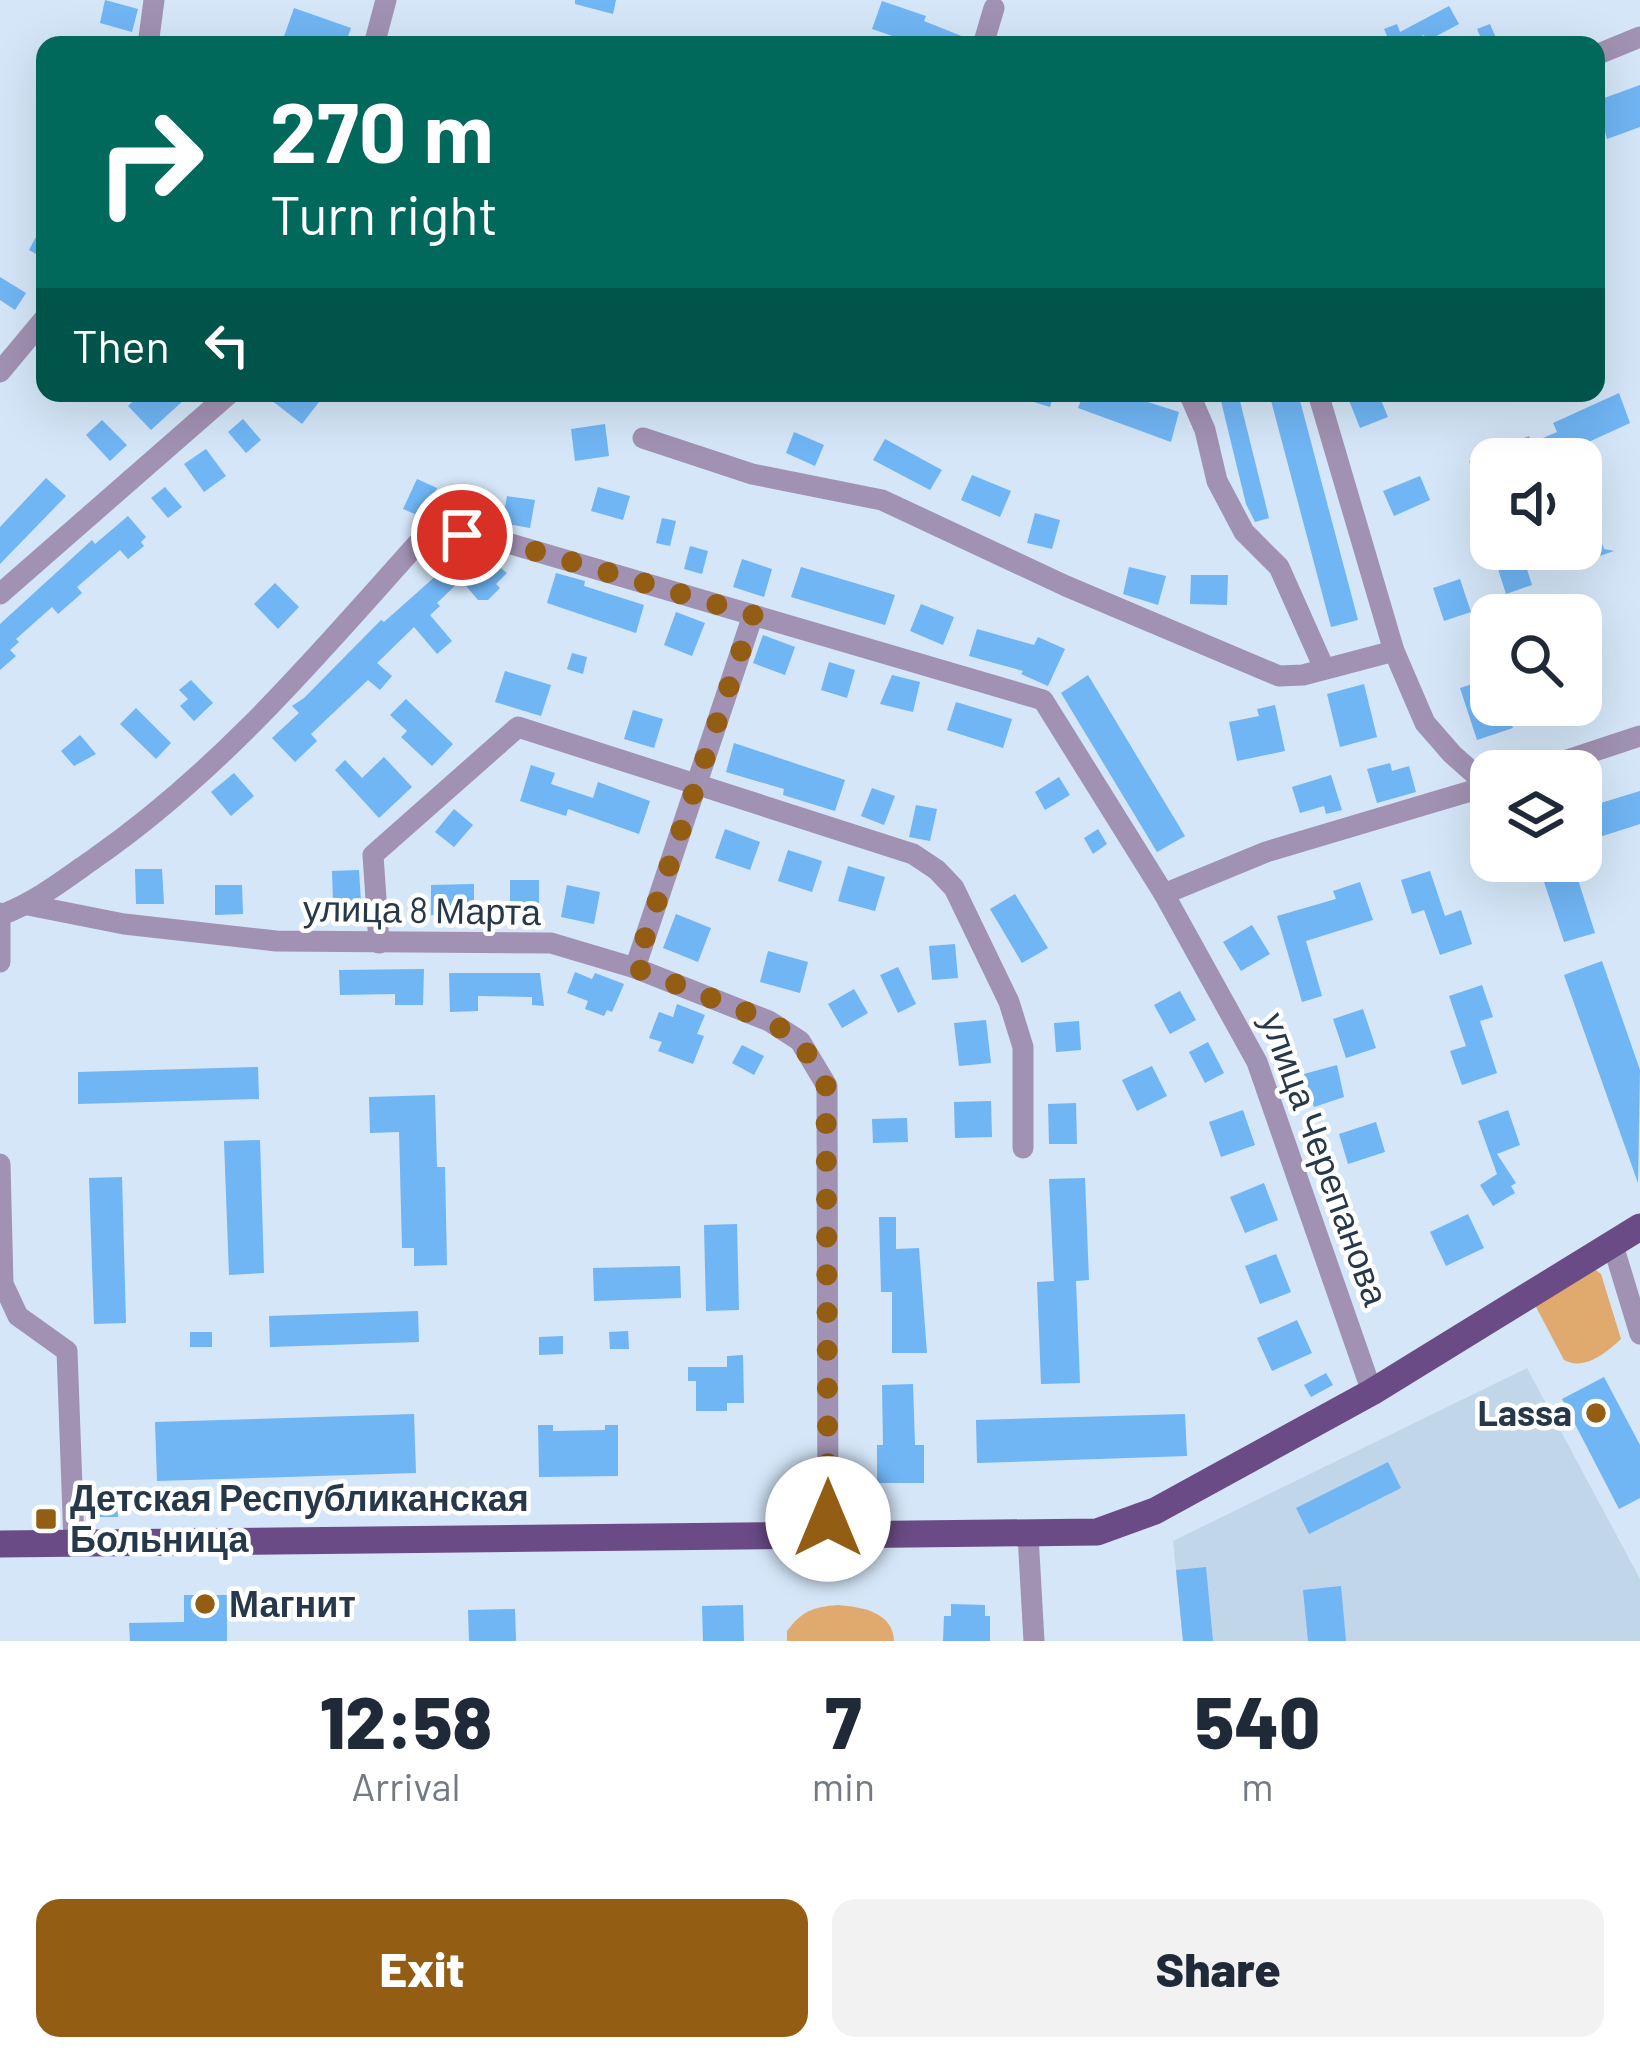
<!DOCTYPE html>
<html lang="en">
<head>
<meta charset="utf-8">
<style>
	body { margin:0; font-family:Barlow,sans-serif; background:#f2f2f3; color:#1f2937; height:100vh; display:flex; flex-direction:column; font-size:45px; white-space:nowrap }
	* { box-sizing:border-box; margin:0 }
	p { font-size:39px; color:#747a83 }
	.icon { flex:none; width:66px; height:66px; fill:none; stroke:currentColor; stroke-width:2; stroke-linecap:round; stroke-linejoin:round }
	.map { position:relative; height:1641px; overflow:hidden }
	.drawer { display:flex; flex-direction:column; background:#fff; flex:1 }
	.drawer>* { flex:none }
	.guide { position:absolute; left:36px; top:36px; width:1569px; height:366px; border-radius:24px; box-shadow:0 12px 48px #0002; background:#00695c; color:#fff; overflow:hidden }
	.tools { position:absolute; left:1470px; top:438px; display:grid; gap:24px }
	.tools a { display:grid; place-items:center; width:132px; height:132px; border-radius:24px; background:#fff; box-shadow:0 12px 48px #0002; font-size:60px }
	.pin { position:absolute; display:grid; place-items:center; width:102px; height:102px; color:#fff; margin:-51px; border:6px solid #fff; border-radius:50%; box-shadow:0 3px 12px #0007 }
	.me { position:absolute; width:132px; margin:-66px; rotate:0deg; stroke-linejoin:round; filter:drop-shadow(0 0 9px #0008) }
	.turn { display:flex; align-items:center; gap:42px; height:252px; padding:0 36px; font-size:54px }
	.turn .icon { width:156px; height:156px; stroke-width:2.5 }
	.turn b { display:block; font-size:84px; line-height:102px }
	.then { display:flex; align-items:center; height:114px; padding:0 36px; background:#0003; gap:24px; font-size:45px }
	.eta { display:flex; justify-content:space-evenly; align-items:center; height:204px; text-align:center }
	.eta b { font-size:72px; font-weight:800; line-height:84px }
	.cta { display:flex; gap:24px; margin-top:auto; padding:24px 36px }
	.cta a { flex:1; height:138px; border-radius:24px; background:#935d14; color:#fff; font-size:48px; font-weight:800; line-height:138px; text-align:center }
	.cta a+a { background:#f2f2f3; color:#1f2937 }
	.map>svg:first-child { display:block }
</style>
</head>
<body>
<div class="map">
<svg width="1640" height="1641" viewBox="0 0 1640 1641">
	<rect width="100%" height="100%" fill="#d4e6f8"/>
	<!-- built -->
	<polygon fill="#c2d6ea" points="1527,1368 1640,1579 1640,1641 1183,1641 1173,1541"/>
	<!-- green -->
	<g fill="#e0a96e">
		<path d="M1593,1268l8,6 20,65c-15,14 -37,32 -57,21l-29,-55z"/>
		<path d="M838,1605c24,2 55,7 56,36h-107v-10c15,-20 26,-24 51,-26z"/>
	</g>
	<!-- building -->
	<g fill="#70b5f4">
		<polygon points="105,0 138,9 132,32 100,23"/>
		<polygon points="575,0 616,0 613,14 575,4"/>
		<polygon points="882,1 926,16 924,21 969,39 968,45 919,45 872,29"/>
		<polygon points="1449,6 1459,24 1427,41 1424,35 1396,45 1383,45 1381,41 1388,38 1384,29 1397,24 1400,32"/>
		<polygon points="294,8 351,28 345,45 281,45"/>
		<polygon points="1490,24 1499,45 1484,45 1477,29"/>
		<polygon points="1640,85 1640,127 1607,139 1596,101"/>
		<polygon points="45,220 45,259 29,250"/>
		<polygon points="0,277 26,293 15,310 0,300"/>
		<polygon points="142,393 177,393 184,400 151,430 128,406"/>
		<polygon points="262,393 326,393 302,424"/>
		<polygon points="1014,393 1054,393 1050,407 1014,396"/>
		<polygon points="1084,393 1120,393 1179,412 1171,442 1078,408"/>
		<polygon points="1219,393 1238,393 1269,518 1255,522 1246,504"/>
		<polygon points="1269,393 1298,393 1358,620 1331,627"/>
		<polygon points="1346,393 1378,393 1388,417 1360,428"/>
		<polygon points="1619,393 1630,423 1558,456 1555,446 1525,459 1491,459 1491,483 1481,488 1469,461 1529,436 1531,443 1557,432 1553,423"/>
		<polygon points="243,419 261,440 246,453 228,432"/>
		<polygon points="102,420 127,445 110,461 86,435"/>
		<polygon points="605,424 609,456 575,461 571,429"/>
		<polygon points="794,432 824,445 815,466 786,453"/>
		<polygon points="885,439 942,470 930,490 873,460"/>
		<polygon points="206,449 226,476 204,492 184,464"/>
		<polygon points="972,475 1011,491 1000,517 961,500"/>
		<polygon points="1420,476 1430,500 1394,516 1383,491"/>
		<polygon points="46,478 66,496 0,564 0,527"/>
		<polygon points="417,479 437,488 424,518 403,509"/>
		<polygon points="165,487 182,507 168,518 151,498"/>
		<polygon points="598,487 630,496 623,520 591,511"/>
		<polygon points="507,496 535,500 530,528 502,523"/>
		<polygon points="1035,513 1060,520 1052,549 1027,543"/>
		<polygon points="128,516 146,537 141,542 144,546 128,559 120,550 77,587 82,593 58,614 52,607 16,639 19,642 10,650 16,656 0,670 0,624 92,540 95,544"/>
		<polygon points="662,518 676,521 670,546 656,543"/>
		<polygon points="1594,519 1604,549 1614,551 1562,569 1556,549 1581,549 1581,524"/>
		<polygon points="690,546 708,551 702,574 684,569"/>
		<polygon points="469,551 480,551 507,573 496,584 500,588 488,600 478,600 461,580 437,603 440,606 430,615 452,641 437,654 414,627 377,663 392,676 380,690 368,680 311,734 317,741 295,762 272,738 299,713 292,706 304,698 381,620 384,622 438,574 443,580 466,561 464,556"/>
		<polygon points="1523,557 1532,585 1506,594 1497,566"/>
		<polygon points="742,559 772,569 764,597 733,587"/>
		<polygon points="801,567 895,595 885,625 791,597"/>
		<polygon points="1129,567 1166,576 1158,605 1123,594"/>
		<polygon points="556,573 585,581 584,586 644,605 636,633 547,603"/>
		<polygon points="1191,575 1228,575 1227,605 1190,604"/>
		<polygon points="1460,579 1471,612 1444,621 1433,588"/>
		<polygon points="275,583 299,607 278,629 254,604"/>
		<polygon points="921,604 954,617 943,645 910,631"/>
		<polygon points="676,612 705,623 692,656 664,645"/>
		<polygon points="977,629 1034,645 1038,637 1065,649 1048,686 1021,674 1023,671 969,656"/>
		<polygon points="763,635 795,647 785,675 753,663"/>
		<polygon points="572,653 587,657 583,674 567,669"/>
		<polygon points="829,662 855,670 847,698 821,690"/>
		<polygon points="505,671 551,685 541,716 495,702"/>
		<polygon points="892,675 920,682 913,712 880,704"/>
		<polygon points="1088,675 1185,836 1157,852 1061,693"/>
		<polygon points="1491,678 1491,705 1540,707 1509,718 1513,728 1477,740 1460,688"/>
		<polygon points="191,680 213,703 194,721 180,706 188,699 179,690"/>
		<polygon points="1364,684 1377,737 1340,747 1327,694"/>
		<polygon points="406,699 453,744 432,766 401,737 407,731 390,715"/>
		<polygon points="956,702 1012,719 1003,748 947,730"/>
		<polygon points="1275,705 1285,751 1237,761 1229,722 1259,716 1257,709"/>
		<polygon points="136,708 171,743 156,759 120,724"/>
		<polygon points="633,710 663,719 654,748 624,739"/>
		<polygon points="80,735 96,754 74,766 61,751"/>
		<polygon points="734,743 845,780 835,811 783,795 784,789 726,772"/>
		<polygon points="384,757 412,787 379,818 335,770 345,760 362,778"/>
		<polygon points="1390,763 1392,771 1409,766 1416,792 1377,803 1367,769"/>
		<polygon points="531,765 555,773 551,784 593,798 598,782 650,801 639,834 568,809 566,816 520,801"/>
		<polygon points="234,773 254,796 231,816 211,792"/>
		<polygon points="1331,775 1342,810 1326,814 1324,806 1300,813 1292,787"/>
		<polygon points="1059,777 1070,795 1045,810 1035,792"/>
		<polygon points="872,788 895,796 884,825 861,816"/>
		<polygon points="1640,791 1640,824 1581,843 1581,809"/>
		<polygon points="916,805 937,809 930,841 909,837"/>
		<polygon points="454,809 473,825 454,847 435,832"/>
		<polygon points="725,829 760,842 750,870 715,858"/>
		<polygon points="1098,829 1107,844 1093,854 1084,838"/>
		<polygon points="788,850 822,861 812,892 778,881"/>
		<polygon points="1537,861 1572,861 1595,933 1564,942"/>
		<polygon points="848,866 885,877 875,911 838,901"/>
		<polygon points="135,869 162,869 164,904 136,904"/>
		<polygon points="359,870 361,902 333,903 332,871"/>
		<polygon points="1430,871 1445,916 1461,910 1472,944 1440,955 1424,910 1412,914 1401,880"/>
		<rect x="510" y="880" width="29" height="29"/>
		<polygon points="1360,882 1373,920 1306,941 1322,996 1302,1002 1277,916 1336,899 1333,891"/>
		<polygon points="474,884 474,914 431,915 431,885"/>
		<polygon points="215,885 242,885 243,914 215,915"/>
		<polygon points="567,885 600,892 594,924 561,917"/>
		<polygon points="1015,894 1048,948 1022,963 990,909"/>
		<polygon points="676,914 711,928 698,962 663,948"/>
		<polygon points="1252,925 1270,954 1241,971 1223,942"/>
		<polygon points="955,944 958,978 932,980 929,946"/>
		<polygon points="768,951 808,962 800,993 760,982"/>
		<polygon points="1602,961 1640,1070 1638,1183 1564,975"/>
		<polygon points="898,967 916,1004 898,1013 880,975"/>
		<polygon points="424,969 423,1005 395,1005 395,994 340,995 339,970"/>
		<polygon points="575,972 592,979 595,973 624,984 612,1012 607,1010 604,1016 585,1009 588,1001 567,993"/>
		<polygon points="449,973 540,973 544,1006 532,1005 532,997 478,996 478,1011 450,1012"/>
		<polygon points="1482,985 1493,1017 1480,1021 1497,1073 1462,1085 1450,1051 1466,1046 1449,996"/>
		<polygon points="854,989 868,1013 842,1028 828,1004"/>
		<polygon points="1180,991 1196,1020 1170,1034 1154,1005"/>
		<polygon points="677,1004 705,1015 697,1034 704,1036 693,1064 658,1051 662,1042 649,1038 659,1012 673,1017"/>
		<polygon points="1363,1009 1376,1048 1346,1058 1333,1019"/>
		<polygon points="986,1020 991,1063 959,1066 954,1023"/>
		<polygon points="1079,1021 1081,1050 1056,1052 1054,1023"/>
		<polygon points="1208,1042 1224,1073 1205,1083 1189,1052"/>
		<polygon points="742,1045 764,1056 754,1075 732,1063"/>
		<polygon points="1337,1065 1344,1097 1314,1107 1304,1074"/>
		<polygon points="1152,1066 1167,1096 1137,1111 1122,1080"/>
		<polygon points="258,1067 259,1099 78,1104 78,1072"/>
		<polygon points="435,1095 437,1167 445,1167 447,1265 414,1266 414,1248 402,1248 399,1132 370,1133 369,1097"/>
		<polygon points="991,1101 992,1137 955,1138 954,1102"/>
		<polygon points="1076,1103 1077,1144 1049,1144 1048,1104"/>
		<polygon points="1243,1110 1255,1145 1221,1157 1209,1122"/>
		<polygon points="1508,1110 1520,1145 1497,1154 1516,1183 1511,1186 1515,1193 1493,1206 1480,1185 1497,1174 1478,1121"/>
		<polygon points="907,1118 908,1142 873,1143 872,1119"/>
		<polygon points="1376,1122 1385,1152 1348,1164 1339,1134"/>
		<polygon points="260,1140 264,1273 229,1275 224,1141"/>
		<polygon points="122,1177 126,1323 94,1324 89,1178"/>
		<polygon points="1085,1178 1089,1280 1076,1281 1080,1383 1041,1384 1037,1282 1054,1281 1049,1179"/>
		<polygon points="1264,1183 1278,1220 1245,1233 1230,1197"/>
		<polygon points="1468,1214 1484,1248 1446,1266 1430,1232"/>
		<polygon points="879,1217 896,1217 896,1249 919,1248 927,1353 892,1353 892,1292 881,1292"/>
		<polygon points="737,1224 739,1310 706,1311 704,1225"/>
		<polygon points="1276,1254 1291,1292 1260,1304 1245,1266"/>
		<polygon points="680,1266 681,1298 594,1301 593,1268"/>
		<polygon points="418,1311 419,1342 270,1347 269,1316"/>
		<polygon points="1297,1320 1312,1353 1272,1371 1257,1338"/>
		<polygon points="628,1331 629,1349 610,1349 609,1332"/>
		<rect x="190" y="1332" width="22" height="15"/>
		<polygon points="563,1336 563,1354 539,1355 539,1337"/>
		<polygon points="743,1355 744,1403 727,1403 727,1411 696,1411 696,1381 688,1381 688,1367 727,1367 727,1356"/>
		<polygon points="1326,1373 1333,1385 1311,1397 1304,1385"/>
		<polygon points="1604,1377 1640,1445 1640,1498 1619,1509 1562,1399"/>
		<polygon points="913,1384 915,1445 924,1445 924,1483 877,1483 877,1445 883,1445 882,1385"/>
		<polygon points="414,1414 416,1473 157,1481 155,1422"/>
		<polygon points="1185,1414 1187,1456 977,1463 976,1420"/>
		<polygon points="538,1425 553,1425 553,1431 605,1430 605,1425 618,1425 618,1476 539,1477"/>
		<polygon points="1388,1462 1401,1488 1309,1534 1296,1508"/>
		<polygon points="99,1489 117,1489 118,1517 100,1517"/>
		<polygon points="1206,1567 1213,1641 1183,1641 1176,1570"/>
		<polygon points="1341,1586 1346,1641 1308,1641 1303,1590"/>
		<polygon points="184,1595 227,1595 227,1641 130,1641 129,1623 184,1622"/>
		<polygon points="951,1604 985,1605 985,1616 990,1616 990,1641 943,1641 944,1616 951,1616"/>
		<polygon points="743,1605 744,1641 703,1641 702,1606"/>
		<polygon points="515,1609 516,1641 469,1641 468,1610"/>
	</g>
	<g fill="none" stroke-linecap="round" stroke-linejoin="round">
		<!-- minor -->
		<g stroke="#a191b2" stroke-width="21">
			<polyline points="148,45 154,0"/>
			<polyline points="374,45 386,0"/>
			<polyline points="983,45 994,8"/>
			<polyline points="1596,55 1640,37"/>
			<polyline points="0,372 45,318"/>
			<polyline points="1189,393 1205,430 1217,481 1244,532 1279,567 1324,668"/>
			<polyline points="1318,393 1394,651 1425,723 1452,754 1488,786"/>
			<polyline points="643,438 752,474 882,500 1066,586 1279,676 1303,675 1394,651"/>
			<polyline points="0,594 230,393"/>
			<polyline points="1534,771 1640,736"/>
			<polyline points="1164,894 1266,852 1491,785"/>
			<polyline points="28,905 124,924 276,941 551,943 635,968 769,1021 800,1041 827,1086 828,1536"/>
			<polyline points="0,913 0,962"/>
			<path d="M1,915c35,-13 64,-36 94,-57 125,-87 223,-203 323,-315l44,-8 25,2 556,163 121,194 93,168 115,330"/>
			<polyline points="379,943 373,855 518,727 913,854 937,870 954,888 1009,1002 1023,1047 1023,1148"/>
			<polyline points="635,968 753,615"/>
			<polyline points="0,1164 3,1284 18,1316 67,1351 74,1542"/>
			<polyline points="1612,1242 1640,1334"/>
			<polyline points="1028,1535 1034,1641"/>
		</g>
		<!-- major -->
		<polyline stroke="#6a4b85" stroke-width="27" points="0,1544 1097,1532 1155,1511 1372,1392 1640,1227"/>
	</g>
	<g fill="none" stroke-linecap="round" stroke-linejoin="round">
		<!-- route -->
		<polyline stroke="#935d14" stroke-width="21" stroke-dasharray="0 37.8" points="462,535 487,537 753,615 635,968 769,1021 800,1041 826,1086 828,1519"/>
	</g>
	<!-- markers -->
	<g fill="#935d14" stroke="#fff" stroke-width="4.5">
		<circle cx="1596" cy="1413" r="12"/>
		<rect x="34" y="1507" width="24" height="24" rx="6"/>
		<circle cx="205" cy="1604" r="12"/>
	</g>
	<g text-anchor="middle" stroke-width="9" stroke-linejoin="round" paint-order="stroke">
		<!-- street labels -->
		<g font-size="36" fill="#26384a" stroke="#fff">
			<text transform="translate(422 910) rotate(1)" y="13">улица 8 Марта</text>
			<text transform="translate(1325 1159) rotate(70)" y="13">улица Черепанова</text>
		</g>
		<!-- poi labels -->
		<g font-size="36" font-weight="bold" fill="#26384a" stroke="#fff" text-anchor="start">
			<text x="1572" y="1426" text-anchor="end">Lassa</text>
			<text x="70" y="1511">Детская Республиканская<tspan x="70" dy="41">Больница</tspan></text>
			<text x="229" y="1617">Магнит</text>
		</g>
	</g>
</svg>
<div class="tools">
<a><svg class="icon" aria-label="sound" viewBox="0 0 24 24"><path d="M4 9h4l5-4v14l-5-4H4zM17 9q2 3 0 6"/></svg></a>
<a><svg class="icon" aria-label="search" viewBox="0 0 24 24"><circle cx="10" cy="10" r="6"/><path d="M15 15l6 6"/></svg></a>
<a><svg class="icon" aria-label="layers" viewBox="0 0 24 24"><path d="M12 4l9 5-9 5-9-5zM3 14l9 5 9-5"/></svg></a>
</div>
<div class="pin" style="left:462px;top:535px;background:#d93025"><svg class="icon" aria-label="arrive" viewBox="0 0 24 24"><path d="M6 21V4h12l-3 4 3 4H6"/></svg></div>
<svg class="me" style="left:828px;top:1519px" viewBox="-20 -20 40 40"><circle r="19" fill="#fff"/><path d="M0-13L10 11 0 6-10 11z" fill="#935d14"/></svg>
<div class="guide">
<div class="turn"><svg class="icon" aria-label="right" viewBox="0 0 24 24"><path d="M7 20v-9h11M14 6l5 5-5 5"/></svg><div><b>270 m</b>Turn right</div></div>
<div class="then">Then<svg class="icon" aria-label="left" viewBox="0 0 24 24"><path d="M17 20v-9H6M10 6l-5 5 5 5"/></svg></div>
</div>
</div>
<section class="drawer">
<div class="eta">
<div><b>12:58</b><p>Arrival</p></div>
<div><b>7</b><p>min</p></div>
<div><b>540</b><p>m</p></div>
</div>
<div class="cta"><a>Exit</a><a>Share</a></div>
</section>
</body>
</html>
